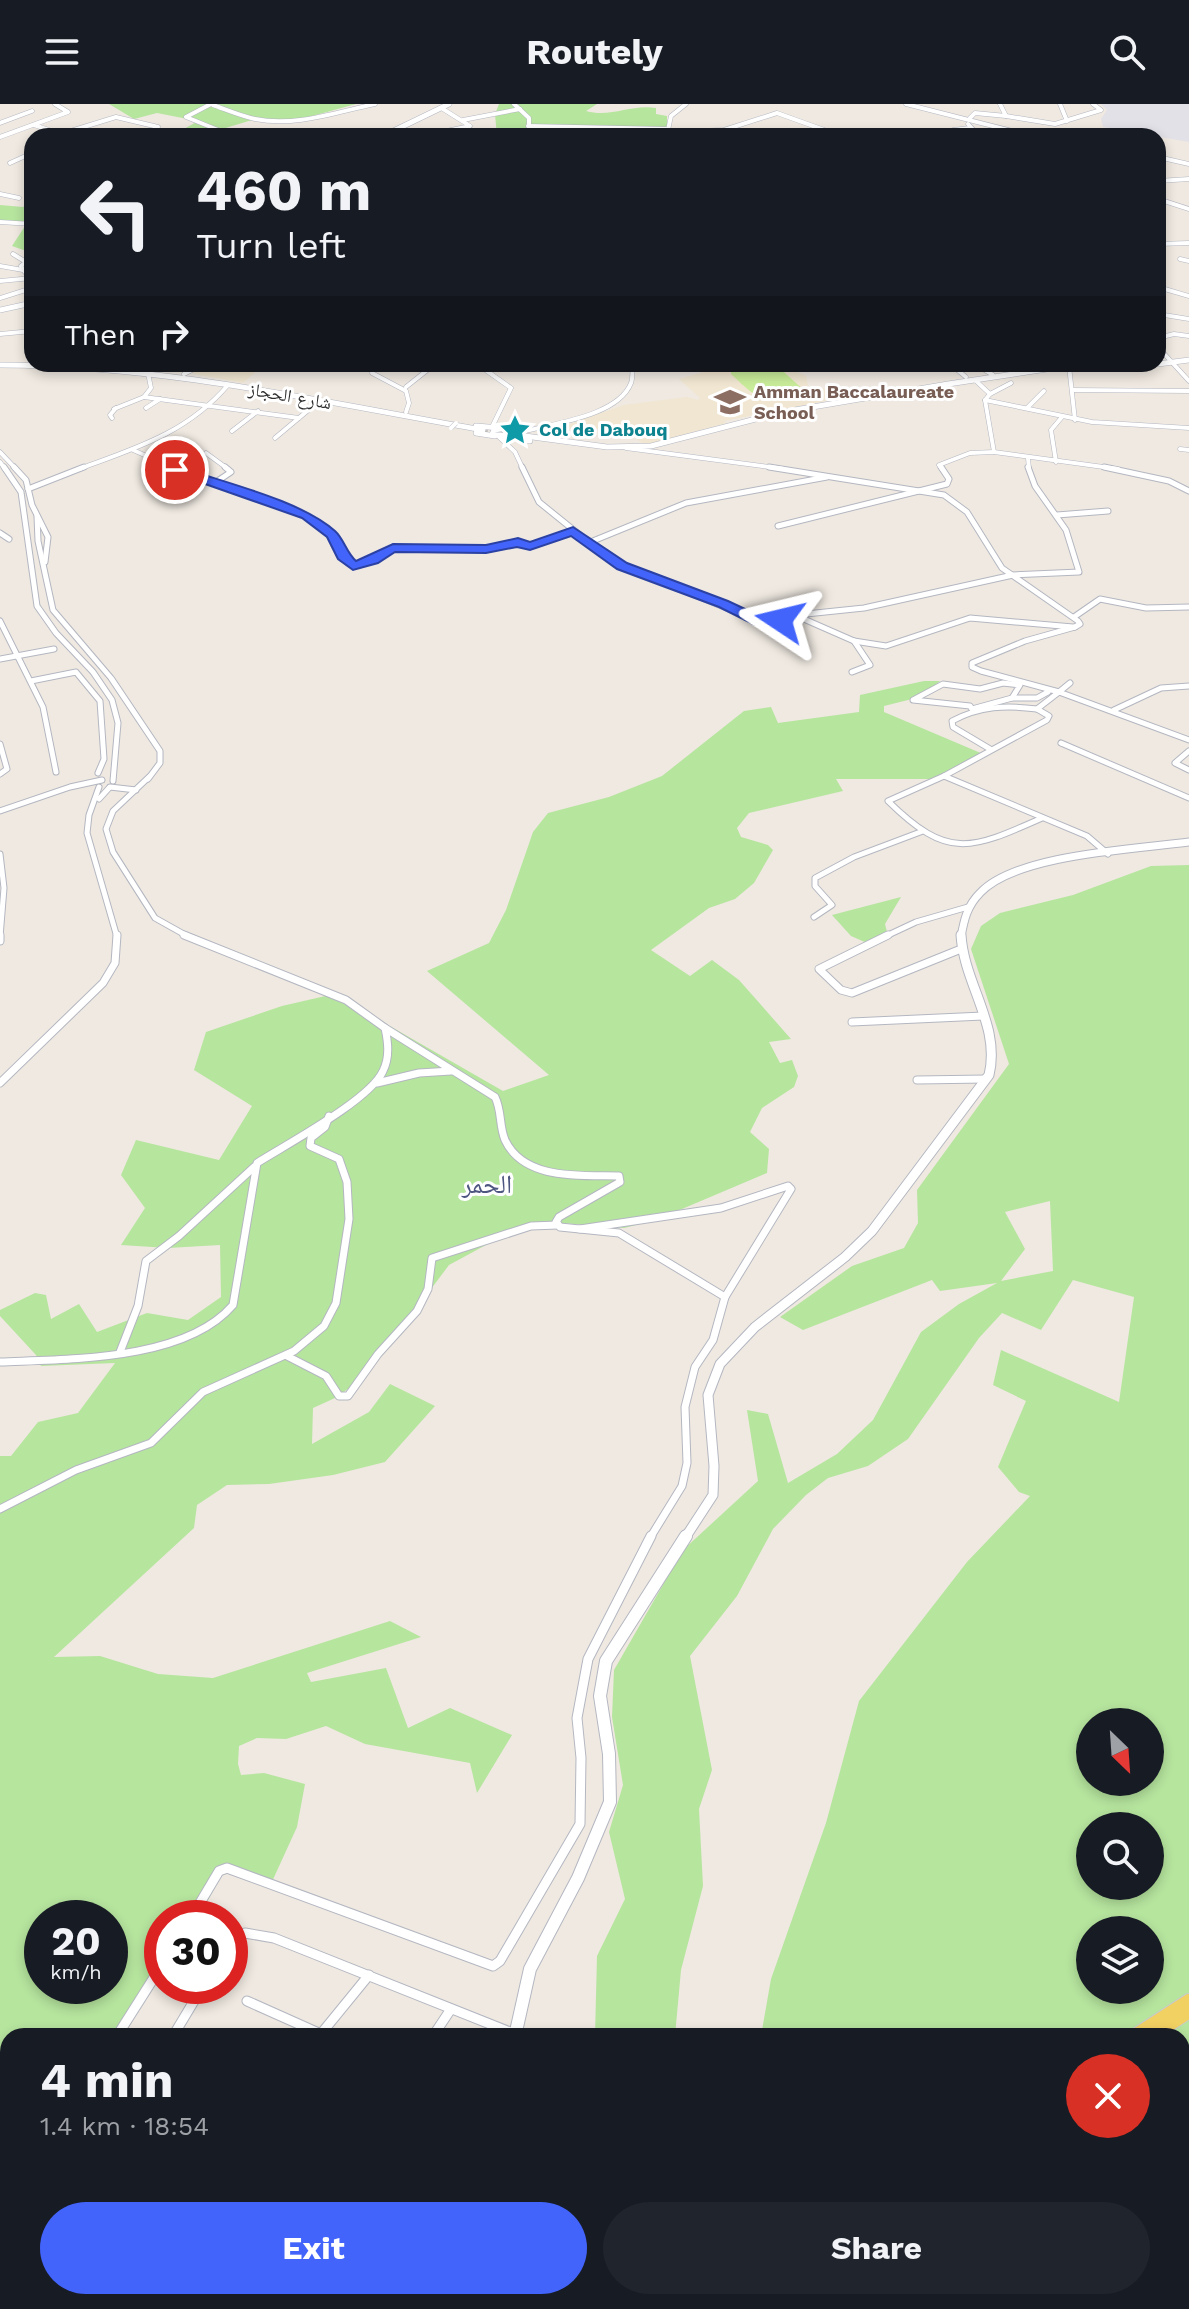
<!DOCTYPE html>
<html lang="en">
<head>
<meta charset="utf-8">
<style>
	body { margin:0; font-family:"Work Sans","Noto Naskh Arabic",sans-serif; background:#20242c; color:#f1f3f6; height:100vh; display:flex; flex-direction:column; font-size:30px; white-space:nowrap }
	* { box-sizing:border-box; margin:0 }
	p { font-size:26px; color:#9ea1a6 }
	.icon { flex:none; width:44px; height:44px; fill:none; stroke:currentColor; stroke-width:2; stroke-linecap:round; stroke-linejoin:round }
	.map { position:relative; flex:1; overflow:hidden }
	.side { position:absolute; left:0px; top:1924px; width:1190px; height:282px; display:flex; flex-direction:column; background:#171b24; border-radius:24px 24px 0 0; box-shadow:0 4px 12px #0003 }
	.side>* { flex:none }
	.top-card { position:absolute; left:24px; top:24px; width:1142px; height:244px; border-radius:24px; box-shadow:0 4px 12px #0003; background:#171b24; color:#f1f3f6; overflow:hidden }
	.needle { width:52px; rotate:155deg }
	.fabs { position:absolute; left:1076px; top:1604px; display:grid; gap:16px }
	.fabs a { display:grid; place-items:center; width:88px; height:88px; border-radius:50%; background:#171b24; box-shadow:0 4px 12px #0003; font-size:40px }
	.speed { position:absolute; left:24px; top:1796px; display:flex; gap:16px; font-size:40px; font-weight:700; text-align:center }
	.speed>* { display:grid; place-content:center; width:104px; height:104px; border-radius:50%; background:#171b24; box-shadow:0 4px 12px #0003; line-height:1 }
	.speed small { font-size:20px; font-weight:400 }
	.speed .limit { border:12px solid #d22; background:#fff; color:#111 }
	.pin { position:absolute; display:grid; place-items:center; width:68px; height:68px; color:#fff; margin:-34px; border:4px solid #fff; border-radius:50%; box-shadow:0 2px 8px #0007 }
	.me { position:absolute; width:88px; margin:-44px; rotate:280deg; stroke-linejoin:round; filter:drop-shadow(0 0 6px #0008) }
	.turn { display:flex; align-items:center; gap:28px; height:168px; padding:0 40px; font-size:36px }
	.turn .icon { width:104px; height:104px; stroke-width:2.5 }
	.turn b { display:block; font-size:56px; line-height:68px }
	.then { display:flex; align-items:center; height:76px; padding:0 40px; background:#0003; gap:16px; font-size:30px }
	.round { display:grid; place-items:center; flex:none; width:84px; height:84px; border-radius:42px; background:#20242c }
	.summary { display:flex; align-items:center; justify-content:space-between; height:136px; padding:0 40px }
	h1 { font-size:48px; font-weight:700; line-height:60px }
	.action { display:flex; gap:16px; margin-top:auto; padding:16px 40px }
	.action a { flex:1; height:92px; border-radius:48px; background:#4264fb; color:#fff; font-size:32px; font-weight:700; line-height:92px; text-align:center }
	.action a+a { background:#20242c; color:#f1f3f6 }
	header { display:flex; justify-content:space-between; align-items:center; height:104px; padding:0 40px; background:#171b24; font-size:36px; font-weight:700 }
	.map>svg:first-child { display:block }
</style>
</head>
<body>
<header><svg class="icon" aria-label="menu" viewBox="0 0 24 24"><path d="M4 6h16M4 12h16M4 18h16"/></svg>Routely<svg class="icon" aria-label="search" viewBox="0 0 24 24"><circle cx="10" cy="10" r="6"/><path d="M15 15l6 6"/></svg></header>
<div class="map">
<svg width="1189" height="2205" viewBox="0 0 1189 2205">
	<rect width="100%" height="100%" fill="#efe9e1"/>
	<!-- industrial -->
	<polygon fill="#e3e1e8" points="1101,0 1189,0 1189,38 1103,23 1101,15 1107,6"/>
	<!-- education -->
	<g fill="#f0e6d1">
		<polygon points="208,260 264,260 243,279 189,269"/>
		<polygon points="732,260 780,260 806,272 809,286 840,283 846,285 845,293 724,317 726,319 649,340 643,340 628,328 602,324 572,327 567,321 624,301 687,293 698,296 700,294 679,275"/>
	</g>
	<!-- green -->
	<g fill="#b6e59e" fill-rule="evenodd">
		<polygon points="109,0 356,0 294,17 252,16 199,32 184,25 198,17 157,9 134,15"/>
		<path d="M499,0h98l-11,7c25,7 45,-7 70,-3v6l11,2v20h-170l-2,-22z"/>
		<polygon points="32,97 32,149 12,142 27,119 0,116 0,101 23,103"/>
		<path d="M924,577h16l-20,16 -36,9v6l99,42 -47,25h-100l7,12 -94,22 -12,15 4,9 27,8 5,5 -19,33 -19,16 -26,9 -58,42 39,26 22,-16 27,20 52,59 -22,3 11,21 12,-3 6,16 -4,11 -32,21 -12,24 19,17 -2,24 -111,47 -32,8 -75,-6 -52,17 -48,26 -84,112 -30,21 -22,10 -1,36 57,-32 21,-28 45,22 -50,56 -52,13 -64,9 -42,1 -30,20 -3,23 -140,129 46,-1 58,18 55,4 177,-57 31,16 -114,36 4,9 75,-14 22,60 42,-20 62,27 -35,58 -7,-30 -105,-19 -39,-18 -40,13 -29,-1 -18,8 -1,18 3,11 23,-2 41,11 -8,43 -27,59 -42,-22 -30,54h-36v54l-45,64h-109v132l-8,-7v-705h11l27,-34 40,-9 37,-50 -74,3 -5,-11 -36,-39v-6l35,-17 11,2 5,24 28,-15 18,28 50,-19 41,7 33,-23 -1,-52 -52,3 -47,-3 24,-37 -24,-33 15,-35 83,20 33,-54 -58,-36 12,-38 76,-26 52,-12 169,97 46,-16 -122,-104 62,-28 17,-33 27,-78 15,-19 61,-16 53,-21 82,-65 27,-4 7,16 81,-11 1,-17zM42,1814h68v68h-68z"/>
		<path d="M1189,761v1444h-40l-4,-7h37v-266h-421l10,-57 55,-156 33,-122 108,-139 63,-66 -11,-4 -21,-25 28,-66 -33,-16 8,-35 118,52 15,-105 -61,-17 -32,50 -39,-17 -23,25 -71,101 -40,27 -40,12 -22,17 -33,34 -36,67 -47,60 22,114 -13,39 4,77 -22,84 -6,66h-80l2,-80 28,-57 -16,-67 14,-47 -11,-68 2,-47 69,-120 75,-69 -11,-71 21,4 20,69 49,-29 36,-34 48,-88 38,-28 38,-21 -57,8 -8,-11 -129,50 -23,-13 72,-51 52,-18 14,-25 -1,-33 92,-126 -38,-115 10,-23 19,-13 73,-18 78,-29zM1050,1097l3,70 -52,10 24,-32 -20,-37zM1090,1618h60v60h-60zM1090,1722h60v60h-60zM1090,1826h60v60h-60z"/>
		<polygon points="901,793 885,820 887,828 867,839 851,832 832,811"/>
		<polygon points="765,2198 893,2198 878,2205 766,2205"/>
	</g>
	<!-- pitch -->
	<path fill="#c9ec9a" d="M737,260h38l31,28c-36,17 -47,9 -75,-18v-5z"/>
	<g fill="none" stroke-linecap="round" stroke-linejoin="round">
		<!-- secondary-tunnel -->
		<polyline stroke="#c8c4bd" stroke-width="5" stroke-dasharray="5 3" stroke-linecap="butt" points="483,326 525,332"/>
		<defs>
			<g id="street-far3">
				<polyline points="211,0 186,13 233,32"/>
				<polyline points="514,0 529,14 529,32"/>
				<polyline points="906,0 1032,32"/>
				<polyline points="1060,0 1067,17"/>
				<path d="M213,1c14,5 28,11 42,14 41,8 81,-7 120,-15"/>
				<polyline points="1006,12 1055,20 1101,6 1093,0"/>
				<polyline points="970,14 975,9 1006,12 1000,0"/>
				<polyline points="463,16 520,5"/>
				<polyline points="0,19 32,7"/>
				<polyline points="968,20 979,32"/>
				<polyline points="34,21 61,30 116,13 158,23"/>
				<polyline points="528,22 668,25"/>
				<polyline points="668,26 671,12 686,0"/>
				<polyline points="668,28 724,26 777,9 841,32"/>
				<polyline points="423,32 470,22 443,5"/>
				<polyline points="951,32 953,26 970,24"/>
				<polyline points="0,33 68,8 55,0"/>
				<polyline points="1158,53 1189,60"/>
				<polyline points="10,59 32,49"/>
				<polyline points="1158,77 1189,75"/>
				<polyline points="0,90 19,94"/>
				<polyline points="1158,95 1189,105"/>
				<polyline points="0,118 32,120"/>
				<polyline points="1158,140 1189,139"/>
				<polyline points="13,150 26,158 21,162 23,166"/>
				<polyline points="1180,155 1189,157"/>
				<polyline points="0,162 23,166 32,176"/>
				<polyline points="0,177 32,174"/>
				<polyline points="1158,183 1189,192"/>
				<polyline points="0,194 32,184"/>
				<polyline points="1158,210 1189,215"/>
				<polyline points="0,230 32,227"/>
				<polyline points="1158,234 1174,230 1189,232"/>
				<polyline points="1158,243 1189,277"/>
				<polyline points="101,260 104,262"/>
				<polyline points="375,260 372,269 406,287 409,299 406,308"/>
				<polyline points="477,260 511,284 492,323"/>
				<polyline points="950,260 966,273"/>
				<polyline points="975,260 993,271"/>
				<polyline points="1069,262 1075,316"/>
				<polyline points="841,263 859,260"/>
				<polyline points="184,270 204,260"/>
				<polyline points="975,276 990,290 985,296 994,348"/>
				<polyline points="406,283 435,260"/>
				<polyline points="1072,286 1189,287"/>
				<polyline points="990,290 1011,279"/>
				<polyline points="144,293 299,314"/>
				<polyline points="985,296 1092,318 1189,324"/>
				<polyline points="146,304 160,295"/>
				<polyline points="1027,304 1044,287"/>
				<polyline points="114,305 144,293 151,284 148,269"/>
				<polyline points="112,314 110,311 116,304"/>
				<polyline points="503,324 528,322"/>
				<polyline points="232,327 258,307"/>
				<path d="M511,331c32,-11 106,-16 120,-52 2,-5 1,-13 2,-19"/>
				<polyline points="499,333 515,348 523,365"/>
				<polyline points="275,334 318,298"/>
				<polyline points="626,344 784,365"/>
				<polyline points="1180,345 1189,346"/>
				<polyline points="133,346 176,365"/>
				<polyline points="0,348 16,365"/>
				<polyline points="206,349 228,365"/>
				<polyline points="1028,354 1029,365"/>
				<polyline points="0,358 5,365"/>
				<polyline points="1056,358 1051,326 1062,313"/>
				<path d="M79,365c57,-21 108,-36 149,-84"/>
				<polyline points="942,365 939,361 970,349 994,348 1118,365"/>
			</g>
			<g id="street-far2">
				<polyline points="4,363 21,388 37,502 56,529 93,568 112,596 118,619 113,677"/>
				<polyline points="14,363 26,376 32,401 48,433 45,458"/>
				<polyline points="172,363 216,378 231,368 225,363"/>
				<polyline points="522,363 539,398 612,457 763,519 806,510 864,504 1013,471 1079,468 1066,426 1035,382 1028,363"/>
				<polyline points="769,363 944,391 967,408 1002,464 1078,517 1080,520 1075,523"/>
				<polyline points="1104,363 1169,377 1189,387"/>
				<path d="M216,378c32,12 94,27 116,52 9,10 11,22 21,32l23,-7 17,-11 93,1 32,-7 12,4 43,-15"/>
				<polyline points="28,385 84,363"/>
				<polyline points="1057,411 1108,407"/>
				<polyline points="37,412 38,437 53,506 111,574 160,647 160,659 148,675"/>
				<polyline points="778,422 947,380 949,375 941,363"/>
				<polyline points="0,429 9,435"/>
				<polyline points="588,439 686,399 827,373"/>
				<polyline points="797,512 854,537 886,542 970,514 1073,523"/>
				<polyline points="1074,513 1100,495 1146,504 1189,503"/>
				<polyline points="0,517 43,603 56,668"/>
				<polyline points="1075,523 1025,537 972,559 972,563 981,567 1059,588 1037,605 1049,612 1047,616 944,672 1087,732 1108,750"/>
				<polyline points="0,555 54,545"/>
				<polyline points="852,568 870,561 854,537"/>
				<polyline points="31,577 76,568 100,597 104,655 98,669"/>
				<polygon points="1003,579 1020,581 1012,594 972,605 970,602 913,596 943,580 980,585"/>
				<polyline points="1070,579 1059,588 1189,636"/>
				<polyline points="1012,594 1037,594 1048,588"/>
				<polyline points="1114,606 1161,584 1189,582"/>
				<polyline points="1061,639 1189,694"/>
				<polyline points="0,640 7,665 0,670"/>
				<path d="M990,645l-37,-22 -1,-6c28,-15 54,-16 85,-12"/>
				<polyline points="1189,647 1175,659 1189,666"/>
				<path d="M944,672l-56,25c60,59 82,49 154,17"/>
				<polyline points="149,673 113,707 106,725 113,748 155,814 189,833"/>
				<polyline points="99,683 89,711 87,729 117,833"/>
				<polyline points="110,683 136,686"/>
				<polyline points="99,695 109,684"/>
				<polyline points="0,707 70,683 102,676"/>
				<polyline points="0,750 4,784 0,833"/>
				<polyline points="814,813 832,801 815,782 815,774 854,753 923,727"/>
				<polyline points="884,833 916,818 968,803"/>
			</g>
			<g id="street-far1">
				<polyline points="888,831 819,865 841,886 852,889 961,845"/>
				<polyline points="0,837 0,831"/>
				<polyline points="852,918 983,912"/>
				<path d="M385,924l110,69c7,14 4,29 10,43 19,41 77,35 114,36l1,6 -61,35 -3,5 4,5 59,6 106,64"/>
				<polyline points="917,976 986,975"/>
				<polyline points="0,979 103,879 115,859 117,831"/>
				<polyline points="377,979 419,969 451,967"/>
				<polyline points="580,1125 721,1104 788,1082 791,1085 725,1193 713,1236 695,1263 685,1303 687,1359 682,1382 650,1434"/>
				<polyline points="120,1248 138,1202 146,1157 179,1132 254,1063"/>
				<polyline points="287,1252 326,1272 339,1292 348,1292 378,1250 417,1207 428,1185 432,1154 531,1122 558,1121"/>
				<path d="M0,1258c69,-3 185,-1 233,-57l24,-142c30,-19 113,-63 126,-92 7,-14 5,-29 2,-43l-39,-28 -162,-65"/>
				<polyline points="0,1405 76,1366 151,1339 203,1288 294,1247 324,1222 336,1199 349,1115 347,1078 339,1055 310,1042 311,1034 325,1023 329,1012"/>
			</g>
			<g id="street">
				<polyline points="191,1814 219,1767 227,1764 493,1862 500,1857 580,1720 581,1654 577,1614 588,1555 651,1432"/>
				<polyline points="230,1839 245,1829 274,1834 515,1930"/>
				<polyline points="247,1897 321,1930"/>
				<polyline points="320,1931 369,1871"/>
				<polyline points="117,1932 162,1861"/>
				<polyline points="173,1932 203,1882"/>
				<polyline points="433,1932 451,1905"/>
				<polyline points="0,2053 8,2055"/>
				<polyline points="0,2085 8,2089"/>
				<polyline points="115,2198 122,2205"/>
				<polyline points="423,2198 432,2205"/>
				<polyline points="1008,2198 1012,2205"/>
				<polyline points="64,2205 71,2198"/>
				<polyline points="213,2205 219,2198"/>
				<polyline points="486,2205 492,2198"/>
				<polyline points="585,2205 591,2198"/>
				<polyline points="1096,2205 1115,2198"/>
			</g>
			<g id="secondary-far3">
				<polyline points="383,32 449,0"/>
				<polyline points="0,206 32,199"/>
				<polyline points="1158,260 1189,256"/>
				<path d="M0,261c163,0 323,37 483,65"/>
				<polyline points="476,322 500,324"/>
				<polygon points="506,324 512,328 508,332 492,330 494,326"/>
				<polyline points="476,329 495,332"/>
				<polyline points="525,332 607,343 651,342 783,308 948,280 1060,263 1154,260"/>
				<polyline points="502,333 530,337"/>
			</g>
			<path id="secondary-far2" d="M961,833c3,-17 6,-31 19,-44 36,-39 157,-44 209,-51"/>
			<path id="secondary-far1" d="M685,1434l28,-43 1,-29 -6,-71 12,-31 35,-37 90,-70 27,-26 117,-156c12,-49 -25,-91 -28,-140"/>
			<g id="secondary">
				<polyline points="515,1932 530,1865 578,1774 610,1698 609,1650 600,1592 606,1557 686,1432"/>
				<polyline points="356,2205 362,2198"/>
			</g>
			<g id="primary">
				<polyline points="1135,1932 1189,1897"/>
				<polyline points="1151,1932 1189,1907"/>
				<polyline points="881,2205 887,2198"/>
				<polyline points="897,2205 904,2198"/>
			</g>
		</defs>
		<!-- street-far3 casing -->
		<use href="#street-far3" stroke="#b4b7c1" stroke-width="5"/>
		<!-- street-far2 casing -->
		<use href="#street-far2" stroke="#b4b7c1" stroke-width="7"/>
		<!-- street-far1 casing -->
		<use href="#street-far1" stroke="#b4b7c1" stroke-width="9"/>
		<!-- street casing -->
		<use href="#street" stroke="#b4b7c1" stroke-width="11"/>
		<!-- secondary-far3 casing -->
		<use href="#secondary-far3" stroke="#b4b7c1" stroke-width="6"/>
		<!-- secondary-far2 casing -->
		<use href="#secondary-far2" stroke="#b4b7c1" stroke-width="9"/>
		<!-- secondary-far1 casing -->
		<use href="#secondary-far1" stroke="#b4b7c1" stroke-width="11"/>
		<!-- secondary casing -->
		<use href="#secondary" stroke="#b4b7c1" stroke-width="14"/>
		<!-- primary casing -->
		<use href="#primary" stroke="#c9c9c9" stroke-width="16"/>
		<!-- street-far3 -->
		<use href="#street-far3" stroke="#fff" stroke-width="4"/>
		<!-- street-far2 -->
		<use href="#street-far2" stroke="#fff" stroke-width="5"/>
		<!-- street-far1 -->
		<use href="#street-far1" stroke="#fff" stroke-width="7"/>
		<!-- street -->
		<use href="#street" stroke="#fff" stroke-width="9"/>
		<!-- secondary-far3 -->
		<use href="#secondary-far3" stroke="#fff" stroke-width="5"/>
		<!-- secondary-far2 -->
		<use href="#secondary-far2" stroke="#fff" stroke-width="7"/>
		<!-- secondary-far1 -->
		<use href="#secondary-far1" stroke="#fff" stroke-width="9"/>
		<!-- secondary -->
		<use href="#secondary" stroke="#fff" stroke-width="12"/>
		<!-- primary -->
		<use href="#primary" stroke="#f2d163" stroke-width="14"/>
		<defs>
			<polyline id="street-bridge" points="451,324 456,319"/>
		</defs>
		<!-- street-bridge casing -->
		<use href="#street-bridge" stroke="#b4b7c1" stroke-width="5" stroke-linecap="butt"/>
		<!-- street-bridge -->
		<use href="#street-bridge" stroke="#fff" stroke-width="4"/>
	</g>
	<!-- route -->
	<path fill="#4264fb" stroke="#2b41a3" stroke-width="2" d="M171,363h9c45,16 120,33 155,64 9,8 11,21 21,30l37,-17 93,1 32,-7 12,4 43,-15 54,36 101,38 34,16 18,-1 6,4 -6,4 -25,1 -36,-18 -102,-38 -46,-33 -41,14 -13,-3 -31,6 -91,-1 -17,11 -25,7 -15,-11 -11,-22 -25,-19 -131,-46z"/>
	<!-- icons -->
	<defs>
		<symbol id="school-bare" viewBox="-9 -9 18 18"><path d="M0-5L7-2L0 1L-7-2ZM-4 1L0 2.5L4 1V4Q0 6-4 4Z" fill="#8d6e63" stroke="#fff" stroke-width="2.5" paint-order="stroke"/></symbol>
		<symbol id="sight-bare" viewBox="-9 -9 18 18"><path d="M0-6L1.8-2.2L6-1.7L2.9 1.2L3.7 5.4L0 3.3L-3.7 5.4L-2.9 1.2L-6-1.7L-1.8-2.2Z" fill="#0f9aa8" stroke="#fff" stroke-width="2.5" paint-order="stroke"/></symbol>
	</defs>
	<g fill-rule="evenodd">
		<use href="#school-bare" x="708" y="276" width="44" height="44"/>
		<use href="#sight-bare" x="493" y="304" width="44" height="44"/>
	</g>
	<g text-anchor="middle" stroke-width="6" stroke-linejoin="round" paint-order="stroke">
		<!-- far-education labels -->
		<g font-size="18" font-weight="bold" fill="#785e54" stroke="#fff" text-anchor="start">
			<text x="754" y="294">Amman Baccalaureate<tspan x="754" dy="21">School</tspan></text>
		</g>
		<!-- far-street labels -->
		<g font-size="18" fill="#2e2e2e" stroke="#fff">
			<text transform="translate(290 292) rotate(10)" y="6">شارع الحجاز</text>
		</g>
		<!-- far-culture labels -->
		<g font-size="18" font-weight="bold" fill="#0d838f" stroke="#fff" text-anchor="start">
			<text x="539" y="332">Col de Dabouq</text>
		</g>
		<!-- quarter labels -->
		<g font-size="26" fill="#4d5680" stroke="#fff">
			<text x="487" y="1089">الحمر</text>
		</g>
	</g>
</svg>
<div class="fabs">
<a><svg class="needle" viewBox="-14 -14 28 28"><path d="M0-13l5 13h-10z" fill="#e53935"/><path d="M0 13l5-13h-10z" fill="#9ea1a6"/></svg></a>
<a><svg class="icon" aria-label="search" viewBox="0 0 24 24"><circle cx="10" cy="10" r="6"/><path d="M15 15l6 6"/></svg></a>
<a><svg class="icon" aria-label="layers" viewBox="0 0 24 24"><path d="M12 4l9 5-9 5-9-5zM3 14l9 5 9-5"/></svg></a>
</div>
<div class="speed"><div>20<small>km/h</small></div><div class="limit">30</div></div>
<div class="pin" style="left:175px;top:366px;background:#d93025"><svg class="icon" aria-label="arrive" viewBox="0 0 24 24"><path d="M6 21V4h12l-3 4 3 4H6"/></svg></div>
<svg class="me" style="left:780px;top:516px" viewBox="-20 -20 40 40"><path d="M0-17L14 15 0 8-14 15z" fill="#4264fb" stroke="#fff" stroke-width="4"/></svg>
<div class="top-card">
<div class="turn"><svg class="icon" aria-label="left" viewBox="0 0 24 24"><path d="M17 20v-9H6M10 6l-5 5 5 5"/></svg><div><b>460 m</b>Turn left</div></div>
<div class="then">Then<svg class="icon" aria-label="right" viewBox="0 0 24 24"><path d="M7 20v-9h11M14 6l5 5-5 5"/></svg></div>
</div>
<section class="side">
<div class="summary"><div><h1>4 min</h1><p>1.4 km · 18:54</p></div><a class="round" style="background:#d93025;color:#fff"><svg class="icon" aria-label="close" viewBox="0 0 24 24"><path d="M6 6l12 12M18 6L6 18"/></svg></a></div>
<div class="action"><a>Exit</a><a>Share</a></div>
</section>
</div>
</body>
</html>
